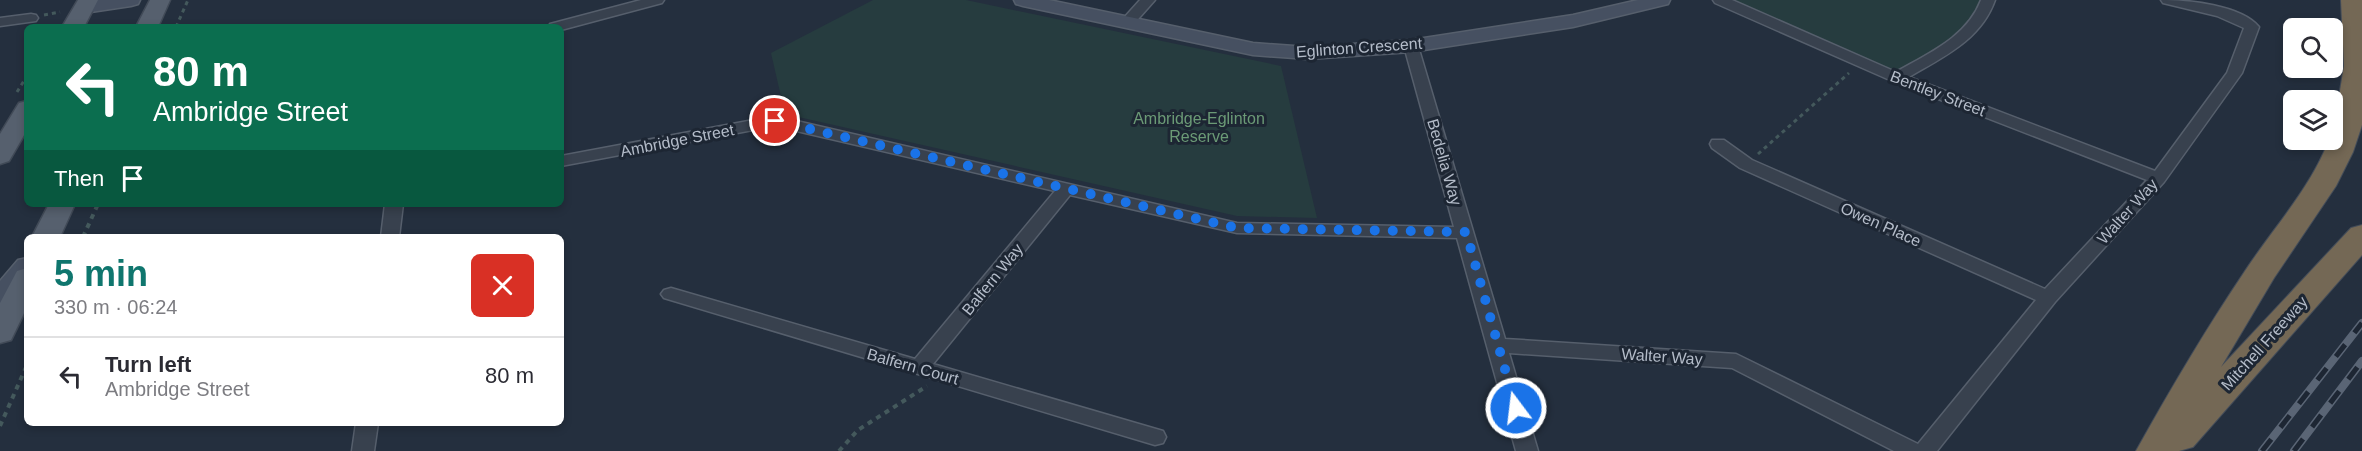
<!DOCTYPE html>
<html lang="en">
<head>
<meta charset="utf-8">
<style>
	body { margin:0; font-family:Arial,sans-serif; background:#f2f2f3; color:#2b2b33; height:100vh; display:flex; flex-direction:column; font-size:22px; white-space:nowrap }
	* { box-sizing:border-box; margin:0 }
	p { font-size:20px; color:#7c7c81 }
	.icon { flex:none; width:33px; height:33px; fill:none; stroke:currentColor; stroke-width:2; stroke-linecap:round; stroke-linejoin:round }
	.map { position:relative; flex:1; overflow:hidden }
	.details { position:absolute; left:24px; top:234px; width:540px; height:192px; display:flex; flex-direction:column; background:#fff; border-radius:9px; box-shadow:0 3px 9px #0003 }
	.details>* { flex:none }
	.top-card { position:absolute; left:24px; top:24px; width:540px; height:183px; border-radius:9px; box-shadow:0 3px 9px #0003; background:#0b6e4f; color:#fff; overflow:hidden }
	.fabs { position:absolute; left:2283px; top:18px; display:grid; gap:12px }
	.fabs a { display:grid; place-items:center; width:60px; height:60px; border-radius:9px; background:#fff; box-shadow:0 3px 9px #0003; font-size:30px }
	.pin { position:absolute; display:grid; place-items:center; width:51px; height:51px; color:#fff; margin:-26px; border:3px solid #fff; border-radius:50%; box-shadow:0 2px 6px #0007 }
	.me { position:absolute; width:66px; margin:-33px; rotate:345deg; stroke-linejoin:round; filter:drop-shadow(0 0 4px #0008) }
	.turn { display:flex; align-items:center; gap:21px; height:126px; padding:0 30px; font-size:27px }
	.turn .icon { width:78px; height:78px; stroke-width:2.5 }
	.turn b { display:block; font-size:42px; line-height:51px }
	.then { display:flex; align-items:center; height:57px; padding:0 30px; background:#0003; gap:12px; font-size:22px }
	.round { display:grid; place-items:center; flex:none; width:63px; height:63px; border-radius:9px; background:#f2f2f3 }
	.overview { display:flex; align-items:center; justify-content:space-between; height:102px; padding:0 30px }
	h1 { font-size:36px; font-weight:700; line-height:45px; color:#0f766e }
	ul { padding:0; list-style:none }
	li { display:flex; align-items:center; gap:18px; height:78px; padding:0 30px; border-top:2px solid #e1e1e2 }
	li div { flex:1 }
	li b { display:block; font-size:22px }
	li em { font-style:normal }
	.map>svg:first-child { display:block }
</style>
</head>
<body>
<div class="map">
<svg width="2362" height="451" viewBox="0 0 2362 451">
	<rect width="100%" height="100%" fill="#242f3e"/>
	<!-- green -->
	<g fill="#263c3f">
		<polygon points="873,0 966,0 1281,66 1317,218 1237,216 785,114 771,53"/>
		<polygon points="1720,0 1988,0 1963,37 1897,78"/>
	</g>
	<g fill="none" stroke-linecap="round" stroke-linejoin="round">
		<defs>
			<g id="street">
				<polygon points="641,0 664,0 662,3 561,30 561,27 548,27 550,24"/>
				<polygon points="1140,0 1155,0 1132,26 1122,26 1120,23 1122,20"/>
				<path d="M1713,0h19l164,72c33,-19 71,-35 85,-72h14c-14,40 -52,57 -86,77l246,94 72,-98 17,-45 -27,-12 -54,-13 -2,-3c27,0 80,5 98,27l-17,46 -78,109 -109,120 -118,149h-43l-162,-83 -223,-15 29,98h-22l-59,-213 -220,-5 -167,-38 -137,169 230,67 3,6 -3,6 -8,2 -491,-147 -3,-4 3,-4 7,-2 244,71 140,-168 -280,-65 -214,40v-10l214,-40 462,107 217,4 -50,-181 7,-4 7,4 87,293 231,15 182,90 118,-144 -296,-132 -28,-20 -2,-4 2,-4h12l28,20 293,129 102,-109 -255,-99 -177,-78z"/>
				<polygon points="31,14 36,15 38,18 36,21 0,26 0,18"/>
				<polygon points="385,204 403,204 399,237 381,237"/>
				<polygon points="356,423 378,423 374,451 352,451"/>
			</g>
			<g id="secondary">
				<polygon points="93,0 140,0 138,4 131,6 84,13 77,11 75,7 77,3"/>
				<polygon points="1014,0 1049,0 1253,43 1308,47 1411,40 1573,15 1638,0 1670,0 1668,4 1573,27 1411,52 1308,59 1253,55 1023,6 1016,4"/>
				<polygon points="27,258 27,282 9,303 0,305 0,281 18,260"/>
			</g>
			<g id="primary">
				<polygon points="78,0 98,0 84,27 62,27"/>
				<polygon points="150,0 170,0 158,27 136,27"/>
				<polygon points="27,101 27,130 9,161 0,164 0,134 19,103"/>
				<polygon points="49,204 75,204 60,237 32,237"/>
				<polygon points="27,268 27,307 11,340 0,343 0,303 17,271"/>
			</g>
			<path id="highway" d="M2341,0h21v125l-9,27 -17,34 -62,92 -53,89 130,-139 11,-3v30l-169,192 -14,4h-43c34,-61 70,-122 109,-180 29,-44 65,-82 84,-131h3l12,-74z"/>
		</defs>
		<!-- street casing -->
		<use href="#street" stroke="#565f6c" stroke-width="3"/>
		<!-- secondary casing -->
		<use href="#secondary" stroke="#565f6c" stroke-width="3"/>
		<!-- primary casing -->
		<use href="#primary" stroke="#414a57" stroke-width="3"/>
		<!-- highway casing -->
		<use href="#highway" stroke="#434c59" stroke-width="2"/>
		<!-- path-far1 -->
		<g stroke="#44595c" stroke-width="3" stroke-dasharray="4 4" stroke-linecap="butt">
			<polyline points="44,15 60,12"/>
			<polyline points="176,27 188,0"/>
			<polyline points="17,92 27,76"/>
			<polyline points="1758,154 1849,73"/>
		</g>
		<!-- path -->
		<g stroke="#44595c" stroke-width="4" stroke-dasharray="5 5" stroke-linecap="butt">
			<polyline points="83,237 98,204"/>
			<polyline points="0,426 27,365"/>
			<polyline points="839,451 858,430 927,386"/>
		</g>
		<!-- street -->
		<use href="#street" fill="#38414e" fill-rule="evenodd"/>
		<!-- secondary -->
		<use href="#secondary" fill="#465061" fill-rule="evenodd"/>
		<!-- primary -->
		<use href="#primary" fill="#56606e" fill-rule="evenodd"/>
		<!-- highway -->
		<use href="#highway" fill="#746855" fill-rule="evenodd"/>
		<defs>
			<g id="rail">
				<polyline points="2262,451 2362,323"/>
				<polyline points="2294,451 2362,361"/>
			</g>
		</defs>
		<!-- rail casing -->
		<use href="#rail" stroke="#5a6575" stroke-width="8"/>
		<!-- rail -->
		<use href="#rail" stroke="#1d2633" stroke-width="5" stroke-dasharray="15" stroke-linecap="butt"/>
	</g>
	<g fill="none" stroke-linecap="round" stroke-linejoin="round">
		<!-- route -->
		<polyline stroke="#1a73e8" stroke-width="10" stroke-dasharray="0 18" points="775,121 1237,228 1466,232 1516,408"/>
	</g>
	<g text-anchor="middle" stroke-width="6" stroke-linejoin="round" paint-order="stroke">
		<!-- street labels -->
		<g font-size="16" fill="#b4bcc9" stroke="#1d2633">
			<text transform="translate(1359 47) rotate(-4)" y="6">Eglinton Crescent</text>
			<text transform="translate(1938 93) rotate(21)" y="6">Bentley Street</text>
			<text transform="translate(677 140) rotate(-11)" y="6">Ambridge Street</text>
			<text transform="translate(1445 162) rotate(74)" y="6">Bedelia Way</text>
			<text transform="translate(2127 211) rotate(-48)" y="6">Walter Way</text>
			<text transform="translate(1881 224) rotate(24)" y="6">Owen Place</text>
			<text transform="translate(992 279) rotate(-51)" y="6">Balfern Way</text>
			<text transform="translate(2264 343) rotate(-48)" y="6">Mitchell Freeway</text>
			<text transform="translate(1662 356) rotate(4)" y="6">Walter Way</text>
			<text transform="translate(913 366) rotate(16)" y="6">Balfern Court</text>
		</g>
		<!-- park labels -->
		<g font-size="16" fill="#6b9a76" stroke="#1d2633">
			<text x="1199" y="124">Ambridge-Eglinton<tspan x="1199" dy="18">Reserve</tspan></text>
		</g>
	</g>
</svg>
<div class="fabs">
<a><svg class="icon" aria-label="search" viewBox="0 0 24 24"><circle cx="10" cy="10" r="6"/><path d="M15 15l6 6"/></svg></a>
<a><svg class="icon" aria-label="layers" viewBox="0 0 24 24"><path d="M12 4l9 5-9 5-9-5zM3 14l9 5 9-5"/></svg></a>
</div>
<div class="pin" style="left:775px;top:121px;background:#d93025"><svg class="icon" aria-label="arrive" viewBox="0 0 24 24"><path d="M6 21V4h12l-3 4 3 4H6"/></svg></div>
<svg class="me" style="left:1516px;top:408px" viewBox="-20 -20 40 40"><circle r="17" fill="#1a73e8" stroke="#fff" stroke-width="3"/><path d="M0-11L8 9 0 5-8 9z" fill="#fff"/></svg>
<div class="top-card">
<div class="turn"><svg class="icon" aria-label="left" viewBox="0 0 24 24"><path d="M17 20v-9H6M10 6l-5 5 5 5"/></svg><div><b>80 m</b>Ambridge Street</div></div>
<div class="then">Then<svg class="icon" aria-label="arrive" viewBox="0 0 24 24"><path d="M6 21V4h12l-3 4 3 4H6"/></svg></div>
</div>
<section class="details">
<div class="overview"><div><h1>5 min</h1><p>330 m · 06:24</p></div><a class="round" style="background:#d93025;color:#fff"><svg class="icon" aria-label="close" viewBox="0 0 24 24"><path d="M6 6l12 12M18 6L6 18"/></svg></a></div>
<ul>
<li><svg class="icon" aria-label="left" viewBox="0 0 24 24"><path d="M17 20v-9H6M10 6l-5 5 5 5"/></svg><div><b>Turn left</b><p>Ambridge Street</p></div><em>80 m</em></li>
</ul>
</section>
</div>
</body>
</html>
